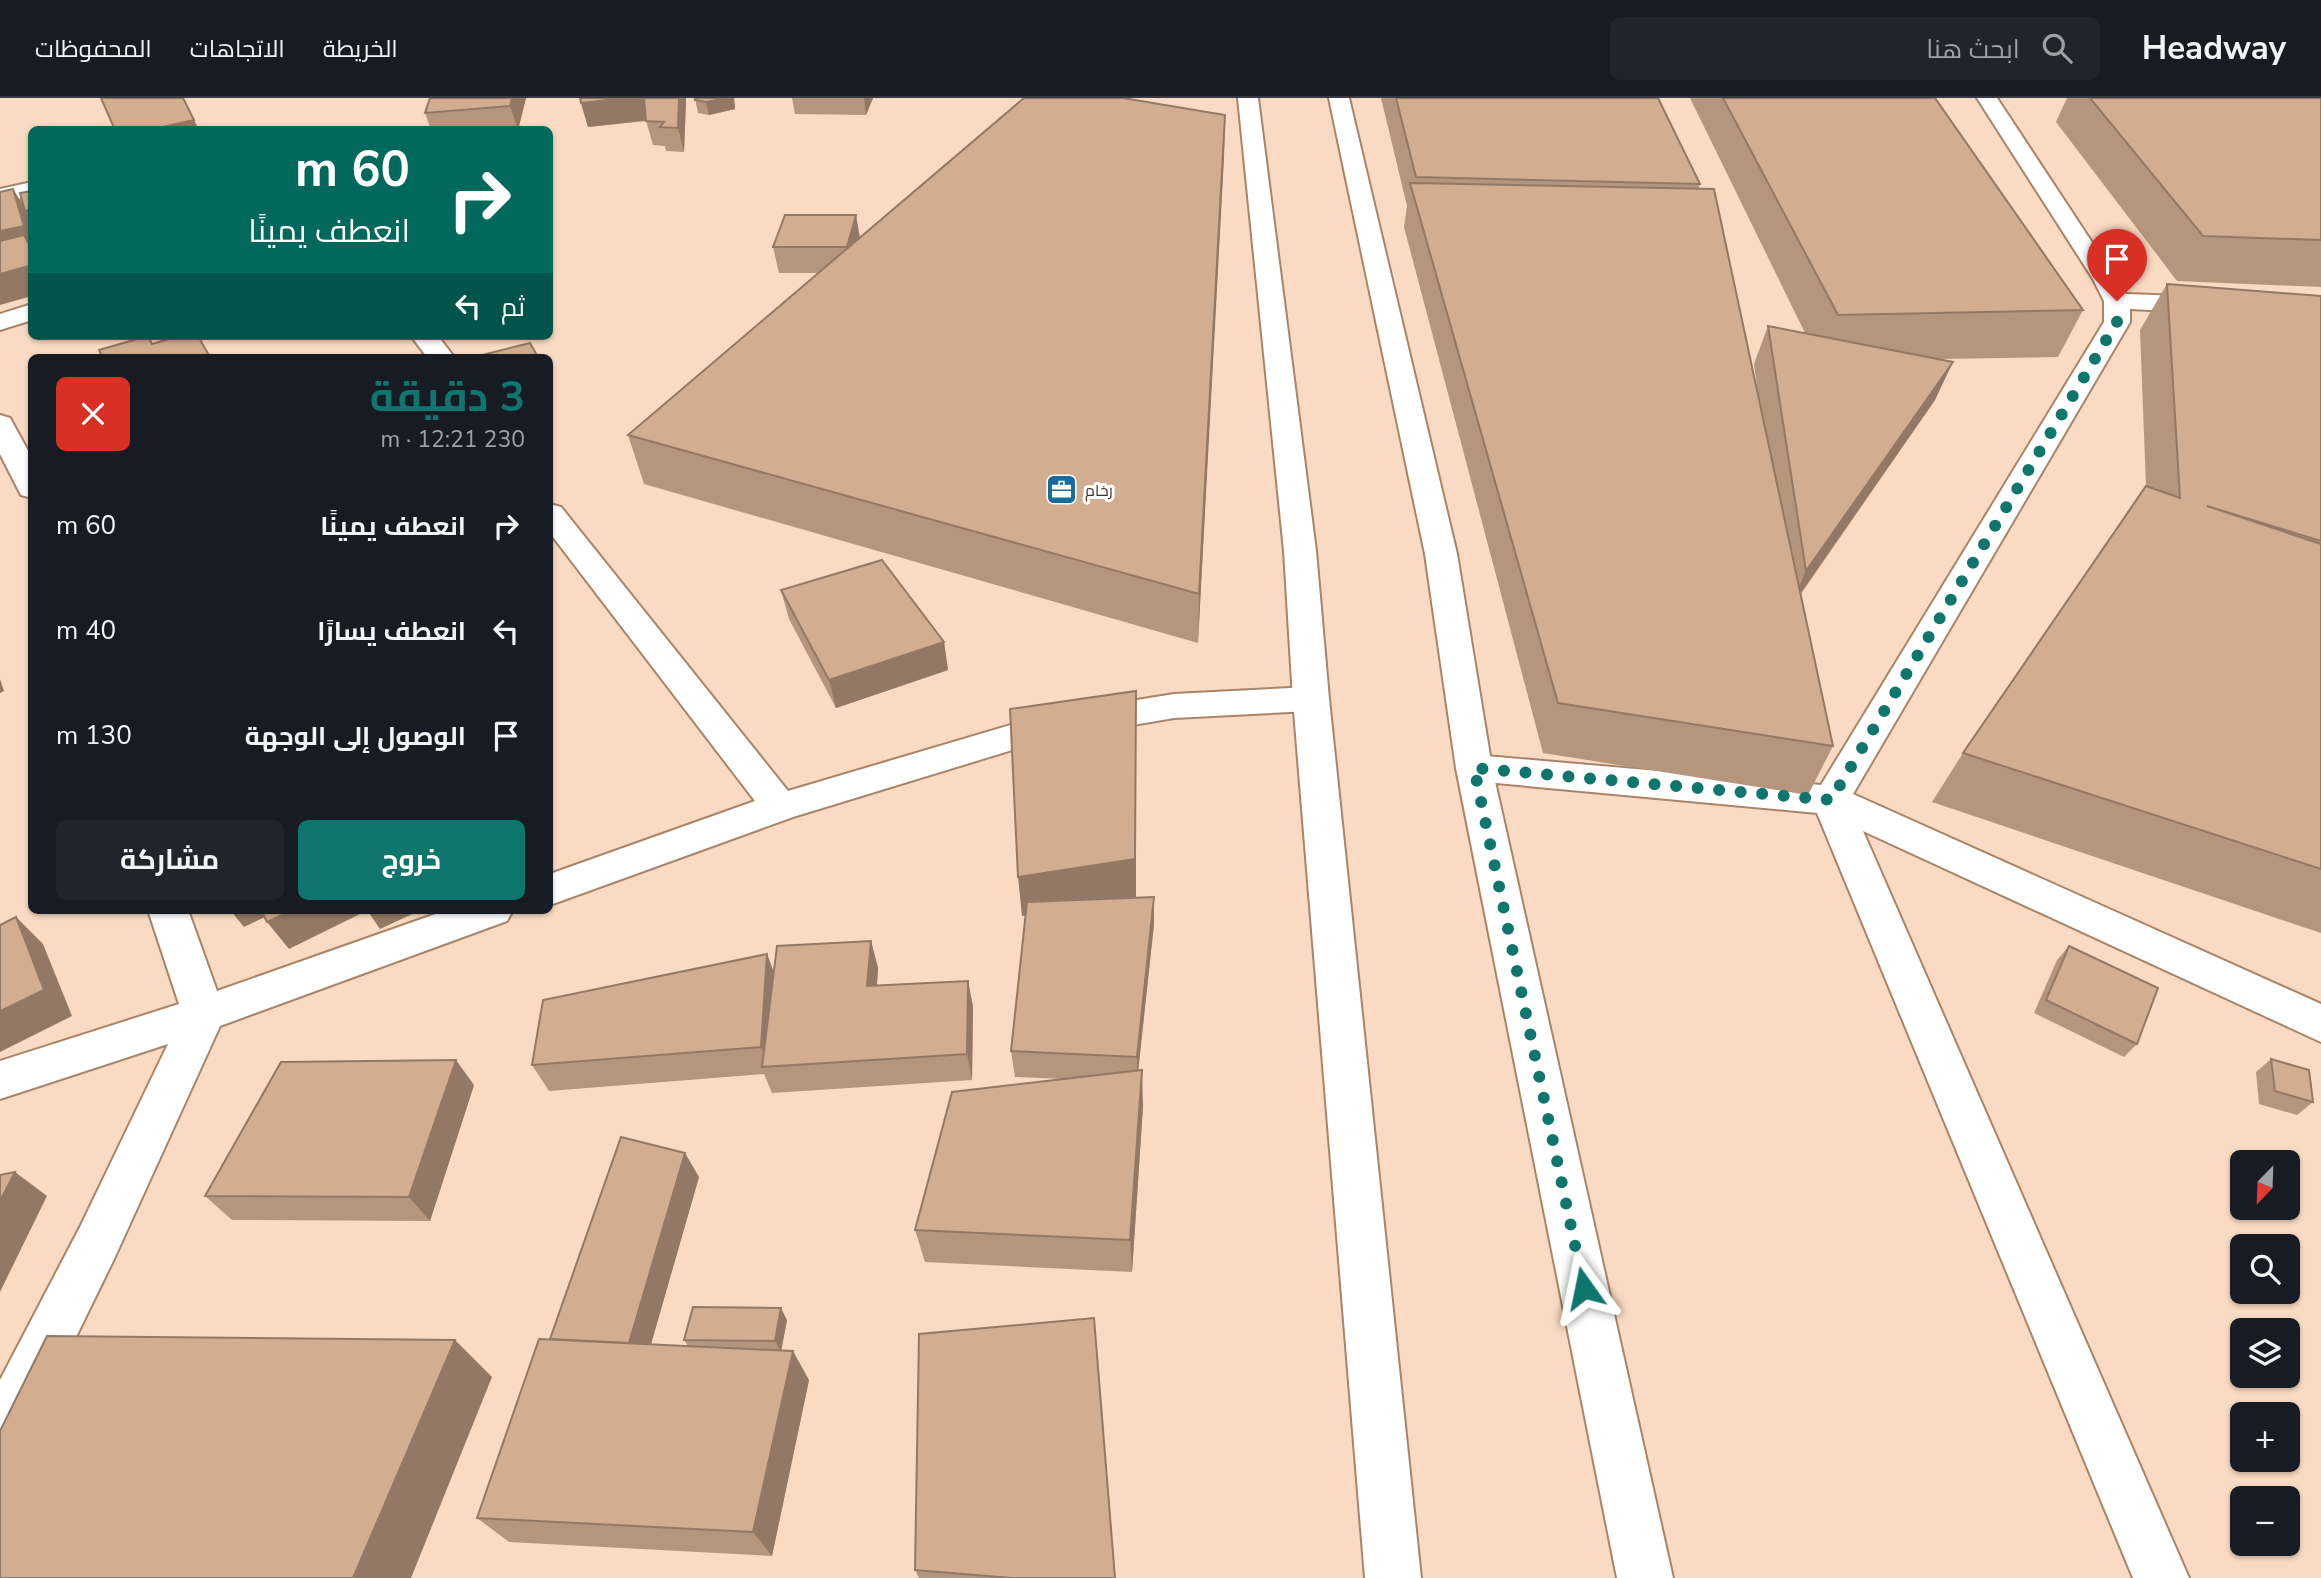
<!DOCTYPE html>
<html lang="ar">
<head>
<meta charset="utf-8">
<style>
	body { margin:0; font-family:"Nunito Sans",Cairo,sans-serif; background:#20242c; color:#f1f3f6; direction:rtl; height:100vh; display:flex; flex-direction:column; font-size:26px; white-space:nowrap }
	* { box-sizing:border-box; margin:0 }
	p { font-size:23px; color:#9ea1a6 }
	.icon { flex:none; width:38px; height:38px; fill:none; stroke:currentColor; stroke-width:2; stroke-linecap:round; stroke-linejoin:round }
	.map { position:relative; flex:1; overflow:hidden; direction:ltr }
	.details { position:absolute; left:28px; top:256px; width:525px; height:560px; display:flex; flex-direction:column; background:#171b24; border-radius:10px; box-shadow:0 2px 5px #0004; direction:rtl }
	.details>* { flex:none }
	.hud { position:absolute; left:28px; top:28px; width:525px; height:214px; border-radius:10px; box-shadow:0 2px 5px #0004; direction:rtl; background:#00695c; color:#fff; overflow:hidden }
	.needle { width:46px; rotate:203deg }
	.fabs { position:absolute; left:2230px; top:1052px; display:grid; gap:14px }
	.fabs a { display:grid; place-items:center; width:70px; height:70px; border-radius:10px; background:#171b24; box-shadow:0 2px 5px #0004; font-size:35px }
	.pin { position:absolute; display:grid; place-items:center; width:60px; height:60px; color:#fff; margin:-72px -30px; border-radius:50% 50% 50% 0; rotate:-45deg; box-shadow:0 0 7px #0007 }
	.pin .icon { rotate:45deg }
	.me { position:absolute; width:77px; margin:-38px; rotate:348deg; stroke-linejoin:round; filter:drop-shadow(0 0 5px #0008) }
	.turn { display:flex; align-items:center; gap:24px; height:147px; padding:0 28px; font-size:32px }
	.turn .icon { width:91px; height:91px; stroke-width:2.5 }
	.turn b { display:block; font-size:49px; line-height:60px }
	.then { display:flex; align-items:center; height:66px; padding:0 28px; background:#0003; gap:14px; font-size:26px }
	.round { display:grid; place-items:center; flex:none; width:74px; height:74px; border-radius:10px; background:#20242c }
	.headline { display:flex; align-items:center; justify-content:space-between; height:119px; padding:0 28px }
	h1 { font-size:42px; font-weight:700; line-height:52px; color:#0f766e }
	.action { display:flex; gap:14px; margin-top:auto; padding:14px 28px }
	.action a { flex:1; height:80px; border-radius:10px; background:#0f766e; color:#fff; font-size:28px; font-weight:700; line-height:80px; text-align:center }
	.action a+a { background:#20242c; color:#f1f3f6 }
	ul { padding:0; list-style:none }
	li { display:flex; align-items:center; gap:21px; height:105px; padding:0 28px }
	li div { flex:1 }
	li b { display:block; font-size:26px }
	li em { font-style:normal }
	header { display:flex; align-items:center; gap:42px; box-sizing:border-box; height:98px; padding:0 35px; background:#171b24; border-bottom:2px solid #363941 }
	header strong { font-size:33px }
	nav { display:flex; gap:38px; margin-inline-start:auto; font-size:24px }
	.search { width:490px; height:63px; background:#20242c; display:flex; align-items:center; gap:18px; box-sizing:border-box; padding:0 24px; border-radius:10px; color:#9ea1a6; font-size:26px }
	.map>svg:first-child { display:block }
</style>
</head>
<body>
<header>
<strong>Headway</strong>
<div class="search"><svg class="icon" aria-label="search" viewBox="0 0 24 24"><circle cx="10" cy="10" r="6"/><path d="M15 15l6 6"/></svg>ابحث هنا</div>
<nav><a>الخريطة</a><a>الاتجاهات</a><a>المحفوظات</a></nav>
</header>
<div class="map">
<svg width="2321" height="1480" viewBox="0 0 2321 1480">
	<rect width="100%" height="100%" fill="#fadac2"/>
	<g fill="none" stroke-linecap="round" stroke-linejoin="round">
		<defs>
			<g id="street">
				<polygon points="1977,0 1997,0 2126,196 2210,199 2219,202 2223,207 2219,212 2210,215 2130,211 2130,224 1853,696 2321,906 2321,944 1863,733 2189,1480 2133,1480 1817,715 1474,683 1461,679 1456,670 1461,661 1474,657 1821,687 2104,224 2104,203 2093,181"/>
				<polygon points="32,84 32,98 0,105 0,91"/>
				<polygon points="32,206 32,222 0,232 0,216"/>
				<polygon points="411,238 438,238 454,259 427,259"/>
				<polygon points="0,317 10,320 32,360 32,400 21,397 0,356"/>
				<polygon points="550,406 561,409 788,693 1044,617 1174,596 1311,589 1323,592 1329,601 1323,610 1311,613 1174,620 1045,642 793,719 550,807 550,776 755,703 550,435"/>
				<polygon points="148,812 188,812 217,893 447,812 513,812 507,823 220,928 114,1161 19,1356 0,1364 0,1282 80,1129 168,946 0,1001 0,963 179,906"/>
			</g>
			<g id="primary">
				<polygon points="1238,0 1258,0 1316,453 1329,601 1421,1480 1365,1480 1293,601 1284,453"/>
				<polygon points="1329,0 1349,0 1457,456 1492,670 1673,1480 1617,1480 1456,670 1425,456"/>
			</g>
		</defs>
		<!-- street casing -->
		<use href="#street" stroke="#a88468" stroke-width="4"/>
		<!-- primary casing -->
		<use href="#primary" stroke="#a88468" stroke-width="4"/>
		<!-- street -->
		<use href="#street" fill="#fff" fill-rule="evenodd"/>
		<!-- primary -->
		<use href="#primary" fill="#fff" fill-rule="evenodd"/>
	</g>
	<!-- wall -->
	<g fill="#b5957c">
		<polygon points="526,0 518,32 431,32 425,15"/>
		<polygon points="580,0 686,0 684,54 666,53 665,48 653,47 646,23 588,29 581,5"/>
		<polygon points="695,0 734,0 735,11 709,17 698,15"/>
		<polygon points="792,0 907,0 873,0 866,17 795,16"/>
		<polygon points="1381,0 1658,0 1700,86 1698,91 1759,303 1754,266 1768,228 1805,235 1690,0 1935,0 2083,212 2058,259 1940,261 1935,302 1801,496 1833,648 1808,697 1543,655 1404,129 1407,108"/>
		<polygon points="2067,0 2321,0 2321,189 2177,183 2056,24"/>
		<polygon points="1225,17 1198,545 644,386 628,337 819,175 779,175 773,149 856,117 860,139"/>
		<polygon points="2167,186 2321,198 2321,835 1932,704 1963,655 2146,388 2140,232"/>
		<polygon points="781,492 944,544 948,572 836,610 789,521"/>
		<polygon points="1136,593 1136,799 1154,826 1138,972 1143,1008 1132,1174 925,1164 915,1132 1064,981 1015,979 1011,953 1026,818 1022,818"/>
		<polygon points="871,843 878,870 877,887 968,883 973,909 972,982 772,995 764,976 549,993 532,967 767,856 774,875"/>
		<polygon points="2069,848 2137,946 2124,959 2034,915 2057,862"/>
		<polygon points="2271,961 2313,1004 2297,1017 2259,1006 2256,974"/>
		<polygon points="474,987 430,1123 232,1122 205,1098"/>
		<polygon points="699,1079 651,1246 688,1248 684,1242 787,1222 781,1252 809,1282 772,1458 509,1444 477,1420 550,1241"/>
		<polygon points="915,1472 1115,1480 919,1480"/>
	</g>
	<!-- shaded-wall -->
	<g fill="#937965">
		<polygon points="512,0 526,0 518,32 510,8"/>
		<polygon points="625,0 644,0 650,22 588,29 581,5"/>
		<polygon points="679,0 686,0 686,3 684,54 678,30"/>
		<polygon points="727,0 734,0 735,11 709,17 706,4"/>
		<polygon points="864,0 873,0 866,17"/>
		<polygon points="1225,17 1224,60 1198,545 1199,496"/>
		<polygon points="194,22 199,32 149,32"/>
		<polygon points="13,91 27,113 32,111 32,123 31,121 32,156 0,163 0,133"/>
		<polygon points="856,117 860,143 851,175 847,149"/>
		<polygon points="32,167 32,198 0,207 0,176"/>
		<polygon points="1953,264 1935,302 1788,513 1806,473"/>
		<polygon points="944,544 948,572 836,610 829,582"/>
		<polygon points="0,581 4,593 0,595"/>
		<polygon points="1136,593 1136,799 1022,818 1018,779"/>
		<polygon points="1154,799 1154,826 1137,984 1137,959"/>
		<polygon points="230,812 268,812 271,816 244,829"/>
		<polygon points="293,812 357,812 360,816 289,851 267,824"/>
		<polygon points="367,812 421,812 380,831"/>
		<polygon points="16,819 43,846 72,918 0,954 0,913"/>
		<polygon points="871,843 878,870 875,914 867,888"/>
		<polygon points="767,856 777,883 769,969 761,949"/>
		<polygon points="968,883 973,909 972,982 967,956"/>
		<polygon points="456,962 474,987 430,1123 409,1099"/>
		<polygon points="1142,972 1143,1008 1132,1174 1130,1142"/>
		<polygon points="685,1055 699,1079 643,1274 627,1253"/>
		<polygon points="15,1074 47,1098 0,1194 0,1103"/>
		<polygon points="781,1210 787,1222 781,1254 775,1243"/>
		<polygon points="455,1242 492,1279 411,1480 353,1480"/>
		<polygon points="793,1253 809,1282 772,1458 753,1434"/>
	</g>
	<!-- building -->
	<g fill="#d2ad90" stroke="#937965" stroke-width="2">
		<polygon points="101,0 183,0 194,22 149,32 115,32"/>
		<polygon points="430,0 512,0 510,8 425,15"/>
		<polygon points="580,0 625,0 581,5"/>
		<polygon points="644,0 679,0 678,30 660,29 664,24 646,23"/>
		<polygon points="695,0 727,0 706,4 695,2"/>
		<polygon points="1024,0 1123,0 1225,17 1199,496 628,337"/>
		<polygon points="1396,0 1658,0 1700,86 1416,79"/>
		<polygon points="1723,0 1935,0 2083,212 1838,217"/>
		<polygon points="2090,0 2321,0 2321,142 2203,138"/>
		<polygon points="1410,85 1714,91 1833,648 1558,605"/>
		<polygon points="13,91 24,128 0,133 0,94"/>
		<polygon points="32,93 32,111 25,113 20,95"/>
		<polygon points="785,117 856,117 847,149 773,149"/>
		<polygon points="24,137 32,152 32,167 0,176 0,143"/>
		<polygon points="2167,186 2321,198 2321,443 2207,408 2321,446 2321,771 1963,655 2146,388 2180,400"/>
		<polygon points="1768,228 1953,264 1806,473"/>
		<polygon points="148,238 152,246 179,238 198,238 210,259 102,259 99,252"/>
		<polygon points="530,245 538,259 482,259 482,257"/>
		<polygon points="882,462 944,544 829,582 781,492"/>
		<polygon points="1136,593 1135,761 1018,779 1010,611"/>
		<polygon points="1154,799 1137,959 1011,953 1027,804"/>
		<polygon points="261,812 293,812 267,824"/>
		<polygon points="16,819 44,892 0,913 0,827"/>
		<polygon points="871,843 867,888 968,883 967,956 762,969 777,848"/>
		<polygon points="2069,848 2158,890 2137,946 2046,902"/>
		<polygon points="767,856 761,949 532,967 543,902"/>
		<polygon points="2271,961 2309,972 2313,1004 2275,993"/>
		<polygon points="456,962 409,1099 205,1098 281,964"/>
		<polygon points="1142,972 1130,1142 915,1132 952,994"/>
		<polygon points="621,1039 685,1055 629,1245 550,1241"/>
		<polygon points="15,1074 0,1103 0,1077"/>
		<polygon points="693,1209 781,1210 775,1243 684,1242"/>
		<polygon points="1094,1220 1115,1480 1012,1480 915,1472 919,1236"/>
		<polygon points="47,1238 455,1242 353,1480 0,1480 0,1333"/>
		<polygon points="539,1241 793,1253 753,1434 477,1420"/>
	</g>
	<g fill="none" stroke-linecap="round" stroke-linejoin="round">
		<!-- route -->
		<polyline stroke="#0f766e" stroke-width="12" stroke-dasharray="0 21.6" points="1584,1190 1474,670 1831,702 2117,224 2117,203"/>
	</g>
	<!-- icons -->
	<defs>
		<symbol id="office-square" viewBox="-11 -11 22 22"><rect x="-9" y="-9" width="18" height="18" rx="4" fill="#146d9d" stroke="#fff"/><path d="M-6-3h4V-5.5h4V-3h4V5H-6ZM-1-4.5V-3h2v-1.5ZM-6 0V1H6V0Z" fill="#fff"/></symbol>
	</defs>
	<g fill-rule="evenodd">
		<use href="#office-square" x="1044" y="374" width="35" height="35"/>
	</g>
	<g text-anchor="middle" stroke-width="6" stroke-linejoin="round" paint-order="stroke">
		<!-- far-poi labels -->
		<g font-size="16" fill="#413227" stroke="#fff" text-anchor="start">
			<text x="1085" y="398">رخام</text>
		</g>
	</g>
</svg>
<div class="fabs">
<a><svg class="needle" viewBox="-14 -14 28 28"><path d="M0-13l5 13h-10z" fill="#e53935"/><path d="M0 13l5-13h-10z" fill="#9ea1a6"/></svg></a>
<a><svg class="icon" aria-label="search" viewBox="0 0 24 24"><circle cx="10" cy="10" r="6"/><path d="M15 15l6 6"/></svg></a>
<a><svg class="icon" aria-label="layers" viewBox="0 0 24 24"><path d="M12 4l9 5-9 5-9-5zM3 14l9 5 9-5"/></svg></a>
<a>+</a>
<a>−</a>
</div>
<div class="pin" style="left:2117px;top:203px;background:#d93025"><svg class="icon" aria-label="arrive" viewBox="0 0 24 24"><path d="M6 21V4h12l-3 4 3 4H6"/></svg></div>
<svg class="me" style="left:1584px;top:1190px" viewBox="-20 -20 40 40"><path d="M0-17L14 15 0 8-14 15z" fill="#0f766e" stroke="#fff" stroke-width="4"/></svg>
<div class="hud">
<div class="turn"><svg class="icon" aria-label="right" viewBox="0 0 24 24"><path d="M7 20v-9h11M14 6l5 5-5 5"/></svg><div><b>60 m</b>انعطف يمينًا</div></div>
<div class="then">ثم<svg class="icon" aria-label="left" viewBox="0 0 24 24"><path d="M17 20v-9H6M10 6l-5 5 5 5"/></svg></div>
</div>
<section class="details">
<div class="headline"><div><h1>3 دقيقة</h1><p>230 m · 12:21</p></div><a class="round" style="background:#d93025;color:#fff"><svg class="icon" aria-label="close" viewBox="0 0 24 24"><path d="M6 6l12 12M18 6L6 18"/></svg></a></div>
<ul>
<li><svg class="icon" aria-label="right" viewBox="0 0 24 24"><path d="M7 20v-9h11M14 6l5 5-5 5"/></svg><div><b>انعطف يمينًا</b></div><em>60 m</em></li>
<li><svg class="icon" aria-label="left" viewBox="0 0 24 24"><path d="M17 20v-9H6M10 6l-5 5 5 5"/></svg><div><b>انعطف يسارًا</b></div><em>40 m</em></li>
<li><svg class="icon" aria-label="arrive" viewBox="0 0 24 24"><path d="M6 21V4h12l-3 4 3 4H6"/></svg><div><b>الوصول إلى الوجهة</b></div><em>130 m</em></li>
</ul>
<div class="action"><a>خروج</a><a>مشاركة</a></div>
</section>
</div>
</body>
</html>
